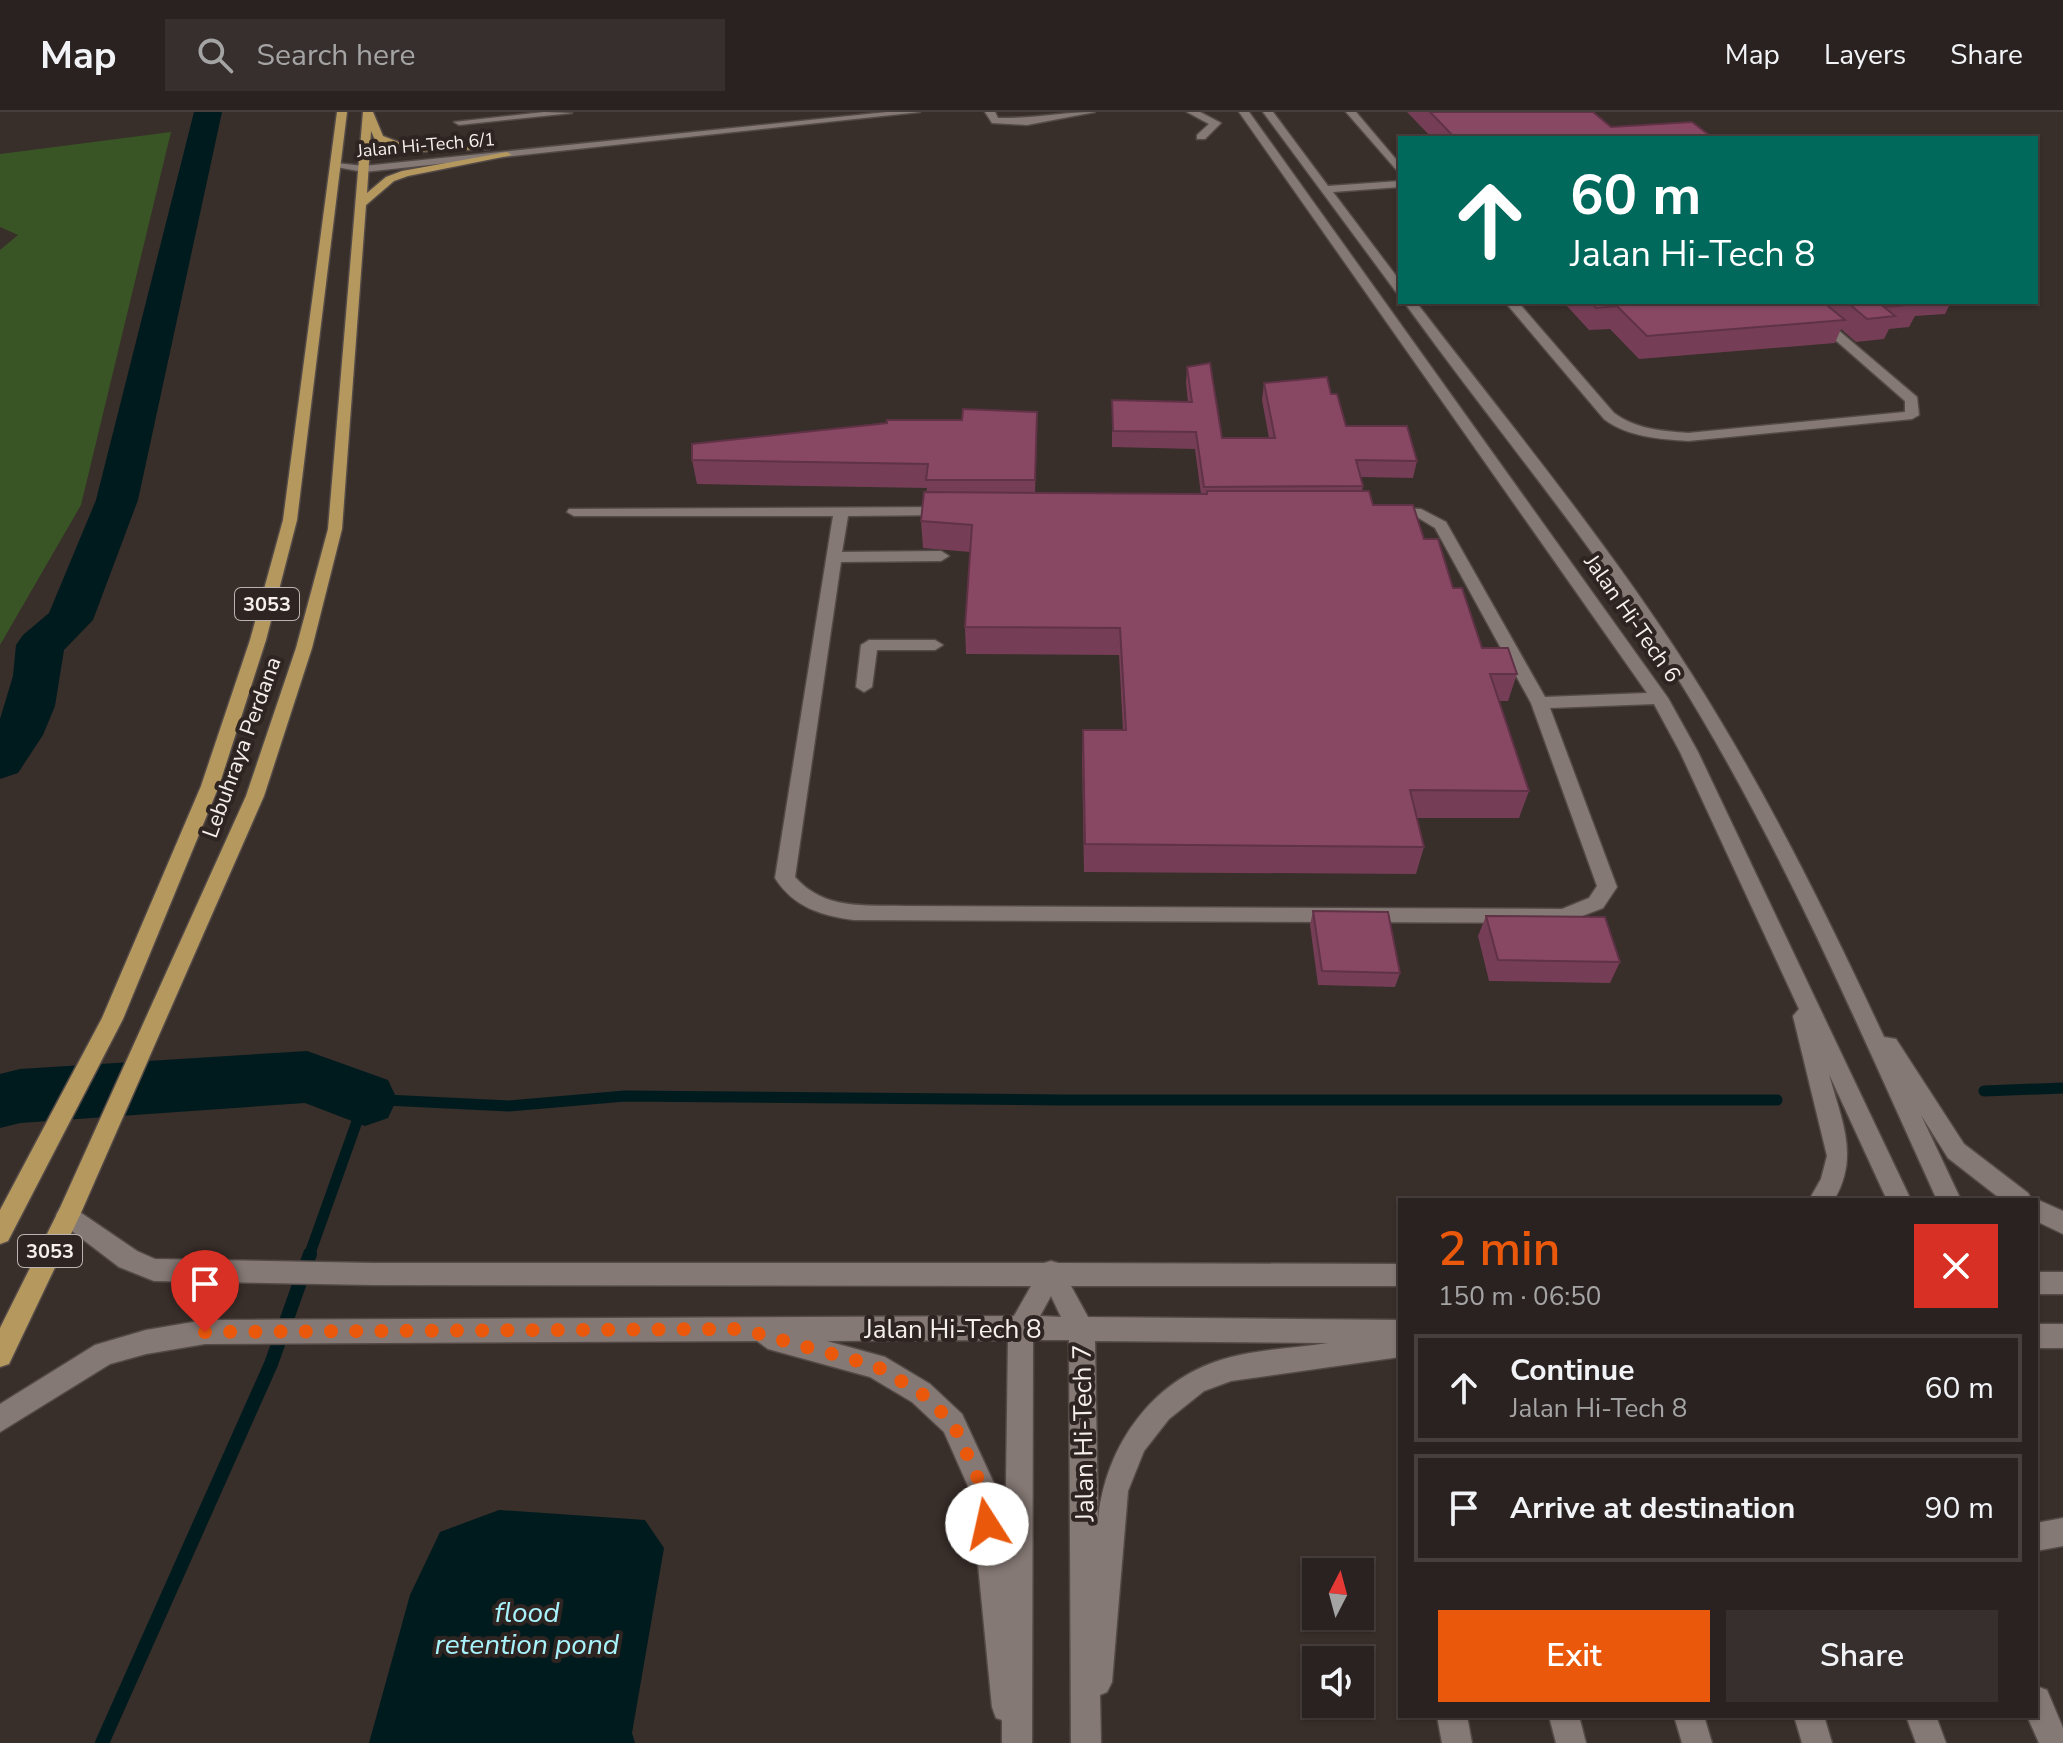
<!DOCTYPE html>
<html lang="en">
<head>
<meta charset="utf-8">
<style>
	body { margin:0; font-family:"Nunito Sans",sans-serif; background:#362f2d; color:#f1f3f6; height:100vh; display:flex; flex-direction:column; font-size:30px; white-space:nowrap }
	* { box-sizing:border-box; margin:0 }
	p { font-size:26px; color:#a5a4a5 }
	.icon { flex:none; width:44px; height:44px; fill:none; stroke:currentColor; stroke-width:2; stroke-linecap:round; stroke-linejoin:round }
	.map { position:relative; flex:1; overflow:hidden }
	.drawer { position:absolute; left:1398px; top:1086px; width:640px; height:520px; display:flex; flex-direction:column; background:#2a2220; border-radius:0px; box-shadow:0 2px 6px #0004,0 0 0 2px #463f3e }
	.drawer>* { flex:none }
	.top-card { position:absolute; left:1398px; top:24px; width:640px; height:168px; border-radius:0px; box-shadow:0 2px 6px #0004,0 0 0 2px #463f3e; background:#00695c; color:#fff; overflow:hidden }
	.needle { width:52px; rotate:6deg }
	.controls { position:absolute; left:1302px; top:1446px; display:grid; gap:16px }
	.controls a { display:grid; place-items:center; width:72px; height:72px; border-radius:0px; background:#2a2220; box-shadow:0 2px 6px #0004,0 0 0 2px #463f3e; font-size:40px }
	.pin { position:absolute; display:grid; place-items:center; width:68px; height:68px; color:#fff; margin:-82px -34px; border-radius:50% 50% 50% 0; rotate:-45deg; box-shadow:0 0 8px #0007 }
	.pin .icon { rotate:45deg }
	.me { position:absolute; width:88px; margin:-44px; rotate:350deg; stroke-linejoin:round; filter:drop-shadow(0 0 6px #0008) }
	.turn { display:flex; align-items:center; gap:28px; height:168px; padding:0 40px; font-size:36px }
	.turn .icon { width:104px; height:104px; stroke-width:2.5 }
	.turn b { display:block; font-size:56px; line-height:68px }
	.round { display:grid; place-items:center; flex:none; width:84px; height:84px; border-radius:0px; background:#362f2d }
	.overview { display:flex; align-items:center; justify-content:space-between; height:136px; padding:0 40px }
	h1 { font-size:48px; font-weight:600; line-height:60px; color:#ea580c }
	.action { display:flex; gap:16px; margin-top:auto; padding:16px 40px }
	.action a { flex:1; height:92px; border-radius:0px; background:#ea580c; color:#fff; font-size:32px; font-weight:600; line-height:92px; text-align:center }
	.action a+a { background:#362f2d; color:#f1f3f6 }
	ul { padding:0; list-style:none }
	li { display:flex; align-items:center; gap:24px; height:108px; margin:0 16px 12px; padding:0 24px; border:4px solid #463f3e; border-radius:0px }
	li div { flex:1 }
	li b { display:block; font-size:30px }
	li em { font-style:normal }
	header { display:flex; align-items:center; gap:48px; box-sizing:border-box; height:112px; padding:0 40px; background:#2a2220; border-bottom:2px solid #463f3e }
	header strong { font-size:38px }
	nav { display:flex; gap:44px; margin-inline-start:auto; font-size:28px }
	.search { width:560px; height:72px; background:#362f2d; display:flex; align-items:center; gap:20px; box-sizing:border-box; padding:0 28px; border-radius:0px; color:#a5a4a5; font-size:30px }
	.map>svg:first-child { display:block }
</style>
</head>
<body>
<header>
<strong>Map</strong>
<div class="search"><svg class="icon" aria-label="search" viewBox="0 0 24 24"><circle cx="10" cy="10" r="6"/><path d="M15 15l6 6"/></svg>Search here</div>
<nav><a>Map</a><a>Layers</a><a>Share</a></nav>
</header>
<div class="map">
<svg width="2063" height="1631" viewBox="0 0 2063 1631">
	<rect width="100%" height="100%" fill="#382e2a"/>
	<!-- green -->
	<polygon fill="#395525" points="171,20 81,393 0,533 0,138 18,123 0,115 0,42"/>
	<!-- water -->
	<polygon fill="#001b1e" points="499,1398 645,1408 664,1436 632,1621 635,1631 369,1631 410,1483 440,1420"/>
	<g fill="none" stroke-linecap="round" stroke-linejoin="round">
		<!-- stream-far1 -->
		<g stroke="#001b1e" stroke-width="11">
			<polyline points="1984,979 2063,976"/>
			<polyline points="309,1144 365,987 509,994 625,984 1062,988 1777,988"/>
		</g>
		<!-- stream -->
		<polyline stroke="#001b1e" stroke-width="14" points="102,1631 271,1252 310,1142"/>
		<!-- river -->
		<g fill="#001b1e" fill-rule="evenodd">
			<polygon points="194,0 222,0 138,388 93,508 64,538 55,594 43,623 18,661 0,667 0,607 13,564 16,533 23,523 49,501 96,388"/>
			<polygon points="307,939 388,968 397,987 388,1006 365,1014 305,991 20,1011 0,1016 0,962 20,957"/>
		</g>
		<defs>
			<g id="minor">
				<polygon points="544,0 572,1 459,13 454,10"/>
				<polygon points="887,0 920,0 364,60 331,54 336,51 364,54"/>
				<path d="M985,0h10l3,6c33,1 64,-6 97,-6l-68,13 -35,-2z"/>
				<polygon points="1187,0 1200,0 1221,11 1205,27 1197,27 1197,23 1209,12"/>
				<path d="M1239,0h10l419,586 30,54 213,448h-24l-58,-126c12,46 31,82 5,126h-25l12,-21 6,-23 -34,-140 6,-7 -119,-257 -26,-48 -104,4 67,179 -14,21 -39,15 -710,-3c-32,-4 -61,-13 -79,-42l58,-362h-259l-7,-4 2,-3 379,-2 7,4 -7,4 -100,1 -6,36 99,-1 8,5 -8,5 -100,1 -46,315c29,33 69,28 109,29l658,3 27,-11 8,-12 -66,-183 -96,-175 -18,-11 -34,-4v-6l38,2 25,13 99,175 102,-4z"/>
				<polygon points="1263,0 1273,0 1328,74 1400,69 1400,75 1333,80 1400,169 1400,181 1396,180"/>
				<polygon points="1346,0 1356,0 1400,52 1400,62"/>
				<path d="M1404,190h12c94,122 192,241 275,371 74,116 135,240 193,364l12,2 68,105 64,49 4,7h-30l-54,-42 -27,-43 40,85h-24c-81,-178 -158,-360 -262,-526 -82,-130 -181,-247 -271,-372z"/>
				<path d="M1505,190h13l96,111c21,16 48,18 74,20l217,-21v-11l-113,-99h13l112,95 2,18 -7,4 -224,22c-28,-2 -61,-4 -84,-22z"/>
				<polygon points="869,528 935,528 943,533 935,538 877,538 872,575 864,580 856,575 861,533"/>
				<polygon points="2036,1087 2063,1099 2063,1122 2036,1109 2036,1088 2032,1088"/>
				<path d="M68,1092l69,47 18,8 218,4h671l7,-2 7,2 342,1v22h-329l17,31 312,3v37l-169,24 -27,10 -35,28 -25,32 -16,40 -16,191 -5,10 -7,3 1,48h-30l-2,-403h-36l-1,403h-30v-23l-6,-2 -4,-11 -21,-214 -27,-61 -32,-30 -42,-25 -102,-28 -11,-8 -552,3 -59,10 -36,10 -110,68v-28l95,-59 51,-15 59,-10 809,-4 17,-30 -658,-1 -219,-4 -35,-14 -59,-45 -4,-7 4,-7zM1051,1184l10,21 -21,-1zM1008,1228l-3,216 -7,-64 -36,-78 -32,-30 -45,-27 -58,-16zM1095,1229l233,2c-32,5 -66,6 -97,14 -77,19 -126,88 -133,164z"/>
				<rect x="2036" y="1160" width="27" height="22"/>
				<rect x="2036" y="1212" width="27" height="24"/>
				<polygon points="2063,1406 2063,1434 2036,1439 2036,1411"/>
				<polygon points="2036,1574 2047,1578 2063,1616 2063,1631 2039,1631 2027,1604 2036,1604"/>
				<polygon points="1437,1604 1467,1604 1472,1631 1442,1631"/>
				<polygon points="1549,1604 1579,1604 1586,1631 1556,1631"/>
				<polygon points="1674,1604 1704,1604 1712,1631 1682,1631"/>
				<polygon points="1794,1604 1824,1604 1832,1631 1802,1631"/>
				<polygon points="1906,1604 1936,1604 1946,1631 1916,1631"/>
			</g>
			<g id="major">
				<polygon points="337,0 347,0 297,408 266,528 219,674 123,907 8,1129 0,1132 0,1098 102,906 201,674 250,528 283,408"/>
				<polygon points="363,0 373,0 383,24 409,34 489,31 494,34 489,37 408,40 375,28 371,19 367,81 386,65 402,59 507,40 512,43 408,64 394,69 366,93 342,417 312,536 264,684 80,1103 9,1252 0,1255 0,1216 59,1098 246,684 296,536 328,417"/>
			</g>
		</defs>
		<!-- minor casing -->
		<use href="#minor" stroke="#534a47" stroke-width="3"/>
		<!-- major casing -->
		<use href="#major" stroke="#534a47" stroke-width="3"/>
		<!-- minor -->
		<use href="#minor" fill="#857975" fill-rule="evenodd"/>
		<!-- major -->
		<use href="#major" fill="#b5985e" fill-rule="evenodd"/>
	</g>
	<!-- wall -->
	<g fill="#753e56">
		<polygon points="1407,0 1593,0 1611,15 1713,26 1432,26"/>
		<polygon points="1548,190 1951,190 1945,202 1915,204 1909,215 1889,217 1884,227 1856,230 1841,217 1835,231 1639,247 1610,217 1589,218 1566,193 1551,194"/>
		<polygon points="1187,255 1222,326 1269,326 1262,288 1264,271 1331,282 1346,314 1417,349 1413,366 1360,365 1363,374 1362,379 1373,393 1424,427 1453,476 1482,536 1517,562 1508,589 1499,589 1529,679 1519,706 1417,706 1424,735 1416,762 1084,760 1082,646 1083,618 1123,618 1119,543 966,542 965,515 970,440 923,436 921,409 927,376 697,372 692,348 1037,324 1035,381 1201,382 1195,337 1112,335 1112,288 1188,290 1186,271"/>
		<polygon points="1313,799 1400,861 1395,875 1318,873 1310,813"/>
		<polygon points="1486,804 1620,850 1610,871 1489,869 1478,824"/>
	</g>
	<!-- building -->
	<g fill="#884864" stroke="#5f3246" stroke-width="2">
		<polygon points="1430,0 1593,0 1611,15 1692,10 1713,26 1455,26"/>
		<polygon points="1591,190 1823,190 1845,208 1647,224 1617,194 1596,196"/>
		<polygon points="1847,190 1917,190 1920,192 1884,195 1895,204 1867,207"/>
		<polygon points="1210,251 1222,326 1275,326 1264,271 1327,265 1331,282 1337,282 1346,314 1407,314 1417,349 1356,348 1363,374 1204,375 1196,320 1113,319 1112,288 1192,290 1187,255"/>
		<polygon points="963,297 1037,300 1035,368 926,368 928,352 692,348 692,332 887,311 887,308 962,308"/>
		<polygon points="1207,379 1369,379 1373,393 1413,393 1424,427 1438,427 1453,476 1462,476 1482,536 1508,536 1517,562 1490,562 1529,679 1410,678 1424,735 1085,732 1083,618 1126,618 1120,516 965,515 972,413 921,409 924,380 1207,382"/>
		<polygon points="1313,799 1388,800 1400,861 1322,859"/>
		<polygon points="1486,804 1605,805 1620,850 1498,848"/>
	</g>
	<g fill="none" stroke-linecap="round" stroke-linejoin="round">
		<!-- route -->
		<polyline stroke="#ea580c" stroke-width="14" stroke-dasharray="0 25.2" points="205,1220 741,1217 876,1254 921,1281 953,1311 984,1380 987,1412"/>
	</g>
	<g text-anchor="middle" stroke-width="8" stroke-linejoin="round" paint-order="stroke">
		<!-- far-street labels -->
		<g font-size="18" fill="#f6f0ed" stroke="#2e2421">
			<text transform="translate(426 33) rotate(-5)" y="6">Jalan Hi-Tech 6/1</text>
		</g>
		<!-- shield labels -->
		<g fill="#2e2421" stroke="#bab3b0" stroke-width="2">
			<rect x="235" y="476" width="64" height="32" rx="6"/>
			<rect x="18" y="1123" width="64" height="32" rx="6"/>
		</g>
		<g font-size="20" font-weight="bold" fill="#f6f0ed">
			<text x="267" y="499">3053</text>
			<text x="50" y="1146">3053</text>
		</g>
		<!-- street labels -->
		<g font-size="22" fill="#f6f0ed" stroke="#2e2421">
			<text transform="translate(1633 506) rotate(55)" y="8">Jalan Hi-Tech 6</text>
			<text transform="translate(241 635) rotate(-70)" y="8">Lebuhraya Perdana</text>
		</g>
		<!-- near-street labels -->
		<g font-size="26" fill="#f6f0ed" stroke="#2e2421">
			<text x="953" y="1226">Jalan Hi-Tech 8</text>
			<text transform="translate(1083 1321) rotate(-91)" y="9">Jalan Hi-Tech 7</text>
		</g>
		<!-- near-water labels -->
		<g font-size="28" font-style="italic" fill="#a8f3fc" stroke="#2e2421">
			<text x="527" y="1510">flood<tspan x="527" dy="32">retention pond</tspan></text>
		</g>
	</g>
</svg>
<div class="controls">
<a><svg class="needle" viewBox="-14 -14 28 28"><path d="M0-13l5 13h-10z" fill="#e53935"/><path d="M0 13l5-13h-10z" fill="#a5a4a5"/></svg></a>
<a><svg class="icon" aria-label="sound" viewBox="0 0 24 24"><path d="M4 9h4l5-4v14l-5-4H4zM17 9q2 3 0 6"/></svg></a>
</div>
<div class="pin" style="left:205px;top:1220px;background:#d93025"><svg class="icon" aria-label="arrive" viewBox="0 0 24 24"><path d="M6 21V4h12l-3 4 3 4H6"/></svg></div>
<svg class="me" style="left:987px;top:1412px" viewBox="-20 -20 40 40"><circle r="19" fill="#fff"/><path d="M0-13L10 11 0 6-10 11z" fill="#ea580c"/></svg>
<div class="top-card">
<div class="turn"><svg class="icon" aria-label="ahead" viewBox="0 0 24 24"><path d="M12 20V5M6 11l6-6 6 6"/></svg><div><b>60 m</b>Jalan Hi-Tech 8</div></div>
</div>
<section class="drawer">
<div class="overview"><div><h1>2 min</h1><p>150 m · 06:50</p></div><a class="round" style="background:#d93025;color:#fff"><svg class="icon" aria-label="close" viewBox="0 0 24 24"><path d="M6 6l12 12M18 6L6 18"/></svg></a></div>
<ul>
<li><svg class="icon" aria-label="ahead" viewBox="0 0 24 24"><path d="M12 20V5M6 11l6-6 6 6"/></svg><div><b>Continue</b><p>Jalan Hi-Tech 8</p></div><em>60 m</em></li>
<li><svg class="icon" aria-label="arrive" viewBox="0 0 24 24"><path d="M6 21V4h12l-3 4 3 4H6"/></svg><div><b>Arrive at destination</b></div><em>90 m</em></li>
</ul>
<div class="action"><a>Exit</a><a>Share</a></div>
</section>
</div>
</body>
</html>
